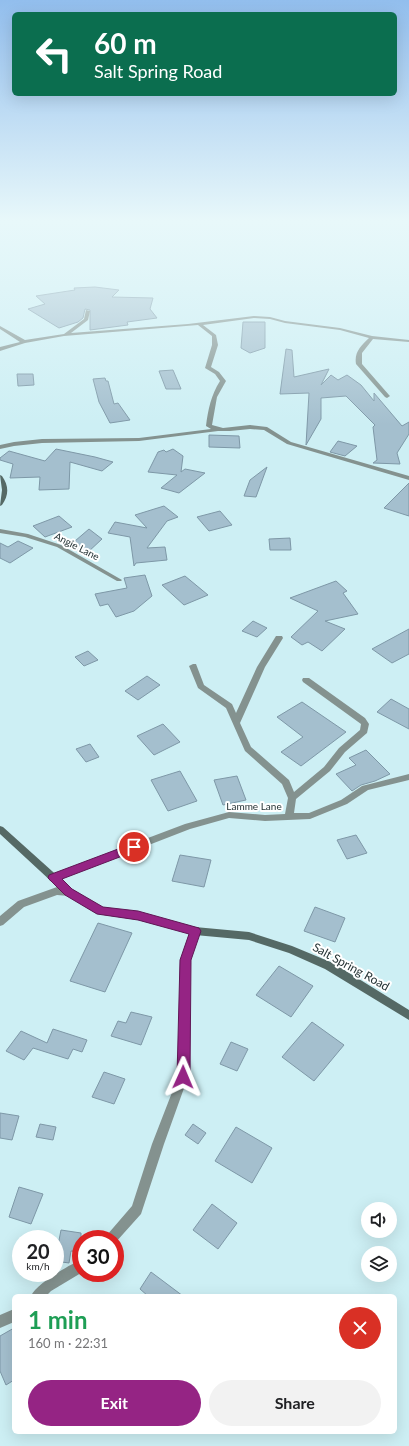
<!DOCTYPE html>
<html lang="en">
<head>
<meta charset="utf-8">
<style>
	body { margin:0; font-family:Lato,sans-serif; background:#f2f2f2; color:#202124; height:100vh; display:flex; flex-direction:column; font-size:15px; white-space:nowrap }
	* { box-sizing:border-box; margin:0 }
	p { font-size:13px; color:#757577 }
	.icon { flex:none; width:22px; height:22px; fill:none; stroke:currentColor; stroke-width:2; stroke-linecap:round; stroke-linejoin:round }
	.map { position:relative; flex:1; overflow:hidden }
	.sheet { position:absolute; left:12px; top:1294px; width:385px; height:140px; display:flex; flex-direction:column; background:#fff; border-radius:6px; box-shadow:0 4px 16px #0002 }
	.sheet>* { flex:none }
	.guide { position:absolute; left:12px; top:12px; width:385px; height:84px; border-radius:6px; box-shadow:0 4px 16px #0002; background:#0b6e4f; color:#fff; overflow:hidden }
	.controls { position:absolute; left:361px; top:1202px; display:grid; gap:8px }
	.controls a { display:grid; place-items:center; width:36px; height:36px; border-radius:50%; background:#fff; box-shadow:0 4px 16px #0002; font-size:20px }
	.speed { position:absolute; left:12px; top:1230px; display:flex; gap:8px; font-size:20px; font-weight:700; text-align:center }
	.speed>* { display:grid; place-content:center; width:52px; height:52px; border-radius:50%; background:#fff; box-shadow:0 4px 16px #0002; line-height:1 }
	.speed small { font-size:10px; font-weight:400 }
	.speed .limit { border:6px solid #d22; background:#fff; color:#111 }
	.pin { position:absolute; display:grid; place-items:center; width:34px; height:34px; color:#fff; margin:-17px; border:2px solid #fff; border-radius:50%; box-shadow:0 1px 4px #0007 }
	.me { position:absolute; width:44px; margin:-22px; rotate:1deg; stroke-linejoin:round; filter:drop-shadow(0 0 3px #0008) }
	.turn { display:flex; align-items:center; gap:14px; height:84px; padding:0 16px; font-size:18px }
	.turn .icon { width:52px; height:52px; stroke-width:2.5 }
	.turn b { display:block; font-size:28px; line-height:34px }
	.round { display:grid; place-items:center; flex:none; width:42px; height:42px; border-radius:21px; background:#f2f2f2 }
	.overview { display:flex; align-items:center; justify-content:space-between; height:68px; padding:0 16px }
	h1 { font-size:24px; font-weight:700; line-height:30px; color:#1e9e55 }
	.cta { display:flex; gap:8px; margin-top:auto; padding:8px 16px }
	.cta a { flex:1; height:46px; border-radius:24px; background:#952484; color:#fff; font-size:16px; font-weight:700; line-height:46px; text-align:center }
	.cta a+a { background:#f2f2f2; color:#202124 }
	.map>svg:first-child { display:block }
</style>
</head>
<body>
<div class="map">
<svg width="409" height="1446" viewBox="0 0 409 1446">
	<rect width="100%" height="100%" fill="#cdeff4"/>
	<!-- building -->
	<g fill="#a4bfce" stroke="#7e98a7">
		<polygon points="95,287 119,290 112,297 153,298 150,309 157,318 127,322 128,325 90,330 90,310 85,309 83,318 78,322 59,328 28,309 45,304 36,296 75,290 74,288"/>
		<polygon points="243,322 265,322 265,348 250,353 241,348"/>
		<polygon points="286,349 292,350 294,377 329,369 321,385 331,375 338,380 347,375 361,385 374,401 374,393 402,426 409,422 409,434 397,453 400,464 373,463 377,460 373,427 375,425 346,396 321,398 321,419 306,445 309,393 280,394"/>
		<polygon points="173,370 181,389 166,389 159,371"/>
		<polygon points="17,374 33,374 34,385 18,386"/>
		<polygon points="105,378 106,381 108,381 114,404 118,403 130,420 110,423 99,402 93,379"/>
		<polygon points="209,435 239,436 240,448 209,447"/>
		<polygon points="338,441 357,446 345,456 330,452"/>
		<polygon points="56,449 95,457 113,462 102,471 70,462 69,489 39,490 40,477 10,478 13,464 0,460 0,458 9,451 45,461"/>
		<polygon points="173,449 183,456 181,472 185,469 205,473 179,493 161,488 177,475 148,472 158,452 164,450 166,452"/>
		<polygon points="267,467 256,497 244,496 250,480"/>
		<polygon points="409,483 409,516 384,508"/>
		<polygon points="164,506 178,517 167,521 147,548 165,547 167,560 136,563 134,566 130,537 108,533 115,522 147,528 135,515"/>
		<polygon points="220,511 232,525 209,531 197,517"/>
		<polygon points="59,516 72,527 45,537 33,526"/>
		<polygon points="89,529 102,539 87,553 68,547"/>
		<polygon points="290,538 291,550 270,550 269,539"/>
		<polygon points="18,541 33,548 10,563 0,558 0,543 8,547"/>
		<polygon points="145,575 152,596 134,611 116,617 108,604 100,606 95,594 127,588 124,578"/>
		<polygon points="185,576 208,595 184,605 162,585"/>
		<polygon points="336,581 347,591 343,593 358,614 325,621 345,629 322,651 308,642 302,645 291,637 318,611 290,598"/>
		<polygon points="253,621 267,628 257,637 242,631"/>
		<polygon points="409,629 409,654 392,663 372,649"/>
		<polygon points="88,651 98,660 84,666 75,657"/>
		<polygon points="147,676 160,685 138,700 125,691"/>
		<polygon points="391,699 409,709 409,729 377,712"/>
		<polygon points="302,702 346,732 301,766 281,752 303,737 277,717"/>
		<polygon points="163,724 180,742 154,755 137,736"/>
		<polygon points="90,744 99,757 86,762 76,749"/>
		<polygon points="366,750 390,774 375,781 361,785 352,791 336,774 356,765 349,758"/>
		<polygon points="180,771 197,801 168,811 151,780"/>
		<polygon points="237,776 246,800 223,805 214,780"/>
		<polygon points="356,835 367,853 347,859 337,840"/>
		<polygon points="180,855 211,860 204,887 172,881"/>
		<polygon points="315,907 345,918 335,942 304,931"/>
		<polygon points="98,923 132,933 105,992 70,981"/>
		<polygon points="279,966 313,986 291,1017 256,995"/>
		<polygon points="131,1012 152,1017 141,1045 111,1036 118,1021 126,1023"/>
		<polygon points="312,1022 344,1045 314,1081 282,1057"/>
		<polygon points="53,1029 87,1040 82,1052 73,1049 68,1059 33,1048 24,1060 6,1051 21,1031 47,1043"/>
		<polygon points="231,1042 248,1049 237,1071 220,1064"/>
		<polygon points="104,1072 125,1079 114,1104 92,1097"/>
		<polygon points="0,1113 19,1116 12,1140 0,1138"/>
		<polygon points="40,1124 56,1127 53,1140 36,1137"/>
		<polygon points="193,1124 206,1133 198,1144 185,1135"/>
		<polygon points="236,1127 272,1148 252,1183 215,1161"/>
		<polygon points="19,1187 43,1194 31,1224 9,1217"/>
		<polygon points="212,1204 237,1223 218,1249 193,1230"/>
		<polygon points="61,1230 81,1233 81,1252 71,1251 69,1263 55,1261"/>
		<polygon points="151,1272 183,1296 148,1296 140,1289"/>
		<polygon points="14,1328 14,1380 6,1385 0,1371 0,1336"/>
	</g>
	<g fill="none" stroke-linecap="round" stroke-linejoin="round">
		<!-- street -->
		<g fill="#84928f" fill-rule="evenodd">
			<path d="M86,310l4,1 -2,9 -17,13 117,-9 66,-8 16,1 15,4 55,7 32,8 37,4v2l-36,-3 -11,14v11l27,31 1,1 -3,2 -2,-1 -29,-33c-2,-12 5,-18 13,-26l-29,-8 -55,-7 -15,-4 -16,-1 -51,7 13,10 2,10 -7,22 8,5 7,9 -9,16 -5,28 11,3 27,-3 17,2 24,15 118,34v4l-122,-36 -23,-14 -14,-1 -20,2h-12l-79,10 -97,2 -28,3 -14,3v-4l14,-3 28,-3 97,-1 72,-9 -5,-3c2,-16 5,-31 14,-45l-5,-7 -10,-6 7,-23v-9l-14,-11 -134,11 -39,7 -25,8v-4l20,-5 -20,-13v-3l25,14 39,-6 20,-15z"/>
			<polygon points="0,529 28,534 61,545 122,580 121,581 117,581 57,547 25,537 0,533"/>
			<polygon points="276,636 282,636 283,638 265,667 240,723 251,747 289,780 294,792 324,767 339,748 360,730 361,724 303,682 302,680 303,678 309,678 365,718 369,724 367,733 345,752 330,771 296,799 294,813 309,813 341,800 362,786 409,774 409,780 368,790 347,804 310,819 265,821 229,818 190,829 56,881 53,882 50,881 48,878 50,875 185,824 229,812 265,815 285,814 288,798 282,784 245,751 226,708 198,688 189,666 193,664 196,664 204,685 232,704 236,713 257,667"/>
			<polygon points="57,887 72,889 74,892 72,895 69,896 57,895 24,907 3,925 0,926 0,916 18,901"/>
			<polygon points="195,927 198,928 200,931 190,960 188,1077 164,1144 141,1214 115,1243 115,1239 105,1239 107,1235 132,1206 152,1144 178,1077 180,960 190,931 192,928"/>
			<path d="M81,1260v13l-30,18 -5,5h-15c5,-12 38,-31 50,-36z"/>
			<polygon points="14,1309 14,1322 0,1328 0,1315"/>
		</g>
		<!-- secondary -->
		<g fill="#556965" fill-rule="evenodd">
			<path d="M0,475l2,1c7,10 7,19 0,29l-2,1 2,-16z"/>
			<polygon points="0,826 3,827 72,889 102,907 138,912 195,927 249,932 292,946 333,963 409,1010 409,1020 325,969 289,953 249,940 195,935 138,920 97,914 66,895 0,834"/>
		</g>
	</g>
	<!-- sky -->
	<linearGradient id="sky" x2="0" y2="1"><stop stop-color="#92beed"/><stop offset="0.52" stop-color="#e8f8fa"/><stop offset="1" stop-color="#e8f8fa" stop-opacity="0"/></linearGradient>
	<rect width="409" height="425" fill="url(#sky)"/>
	<!-- route -->
	<polygon fill="#952484" stroke="#611756" points="134,843 138,844 139,847 138,850 62,879 72,889 103,907 138,911 199,928 201,931 191,960 190,1077 188,1081 183,1082 179,1081 177,1077 180,960 189,934 138,920 97,914 65,895 48,878 49,875"/>
	<g text-anchor="middle" stroke-width="4" stroke-linejoin="round" paint-order="stroke">
		<!-- street labels -->
		<g font-size="10" fill="#253335" stroke="#fff">
			<text transform="translate(77 546) rotate(27)" y="4">Angie Lane</text>
			<text x="254" y="810">Lamme Lane</text>
		</g>
		<!-- near-street labels -->
		<g font-size="12" fill="#253335" stroke="#fff">
			<text transform="translate(351 967) rotate(29)" y="4">Salt Spring Road</text>
		</g>
	</g>
</svg>
<div class="controls">
<a><svg class="icon" aria-label="sound" viewBox="0 0 24 24"><path d="M4 9h4l5-4v14l-5-4H4zM17 9q2 3 0 6"/></svg></a>
<a><svg class="icon" aria-label="layers" viewBox="0 0 24 24"><path d="M12 4l9 5-9 5-9-5zM3 14l9 5 9-5"/></svg></a>
</div>
<div class="speed"><div>20<small>km/h</small></div><div class="limit">30</div></div>
<div class="pin" style="left:134px;top:847px;background:#d93025"><svg class="icon" aria-label="arrive" viewBox="0 0 24 24"><path d="M6 21V4h12l-3 4 3 4H6"/></svg></div>
<svg class="me" style="left:183px;top:1077px" viewBox="-20 -20 40 40"><path d="M0-17L14 15 0 8-14 15z" fill="#952484" stroke="#fff" stroke-width="4"/></svg>
<div class="guide">
<div class="turn"><svg class="icon" aria-label="left" viewBox="0 0 24 24"><path d="M17 20v-9H6M10 6l-5 5 5 5"/></svg><div><b>60 m</b>Salt Spring Road</div></div>
</div>
<section class="sheet">
<div class="overview"><div><h1>1 min</h1><p>160 m · 22:31</p></div><a class="round" style="background:#d93025;color:#fff"><svg class="icon" aria-label="close" viewBox="0 0 24 24"><path d="M6 6l12 12M18 6L6 18"/></svg></a></div>
<div class="cta"><a>Exit</a><a>Share</a></div>
</section>
</div>
</body>
</html>
